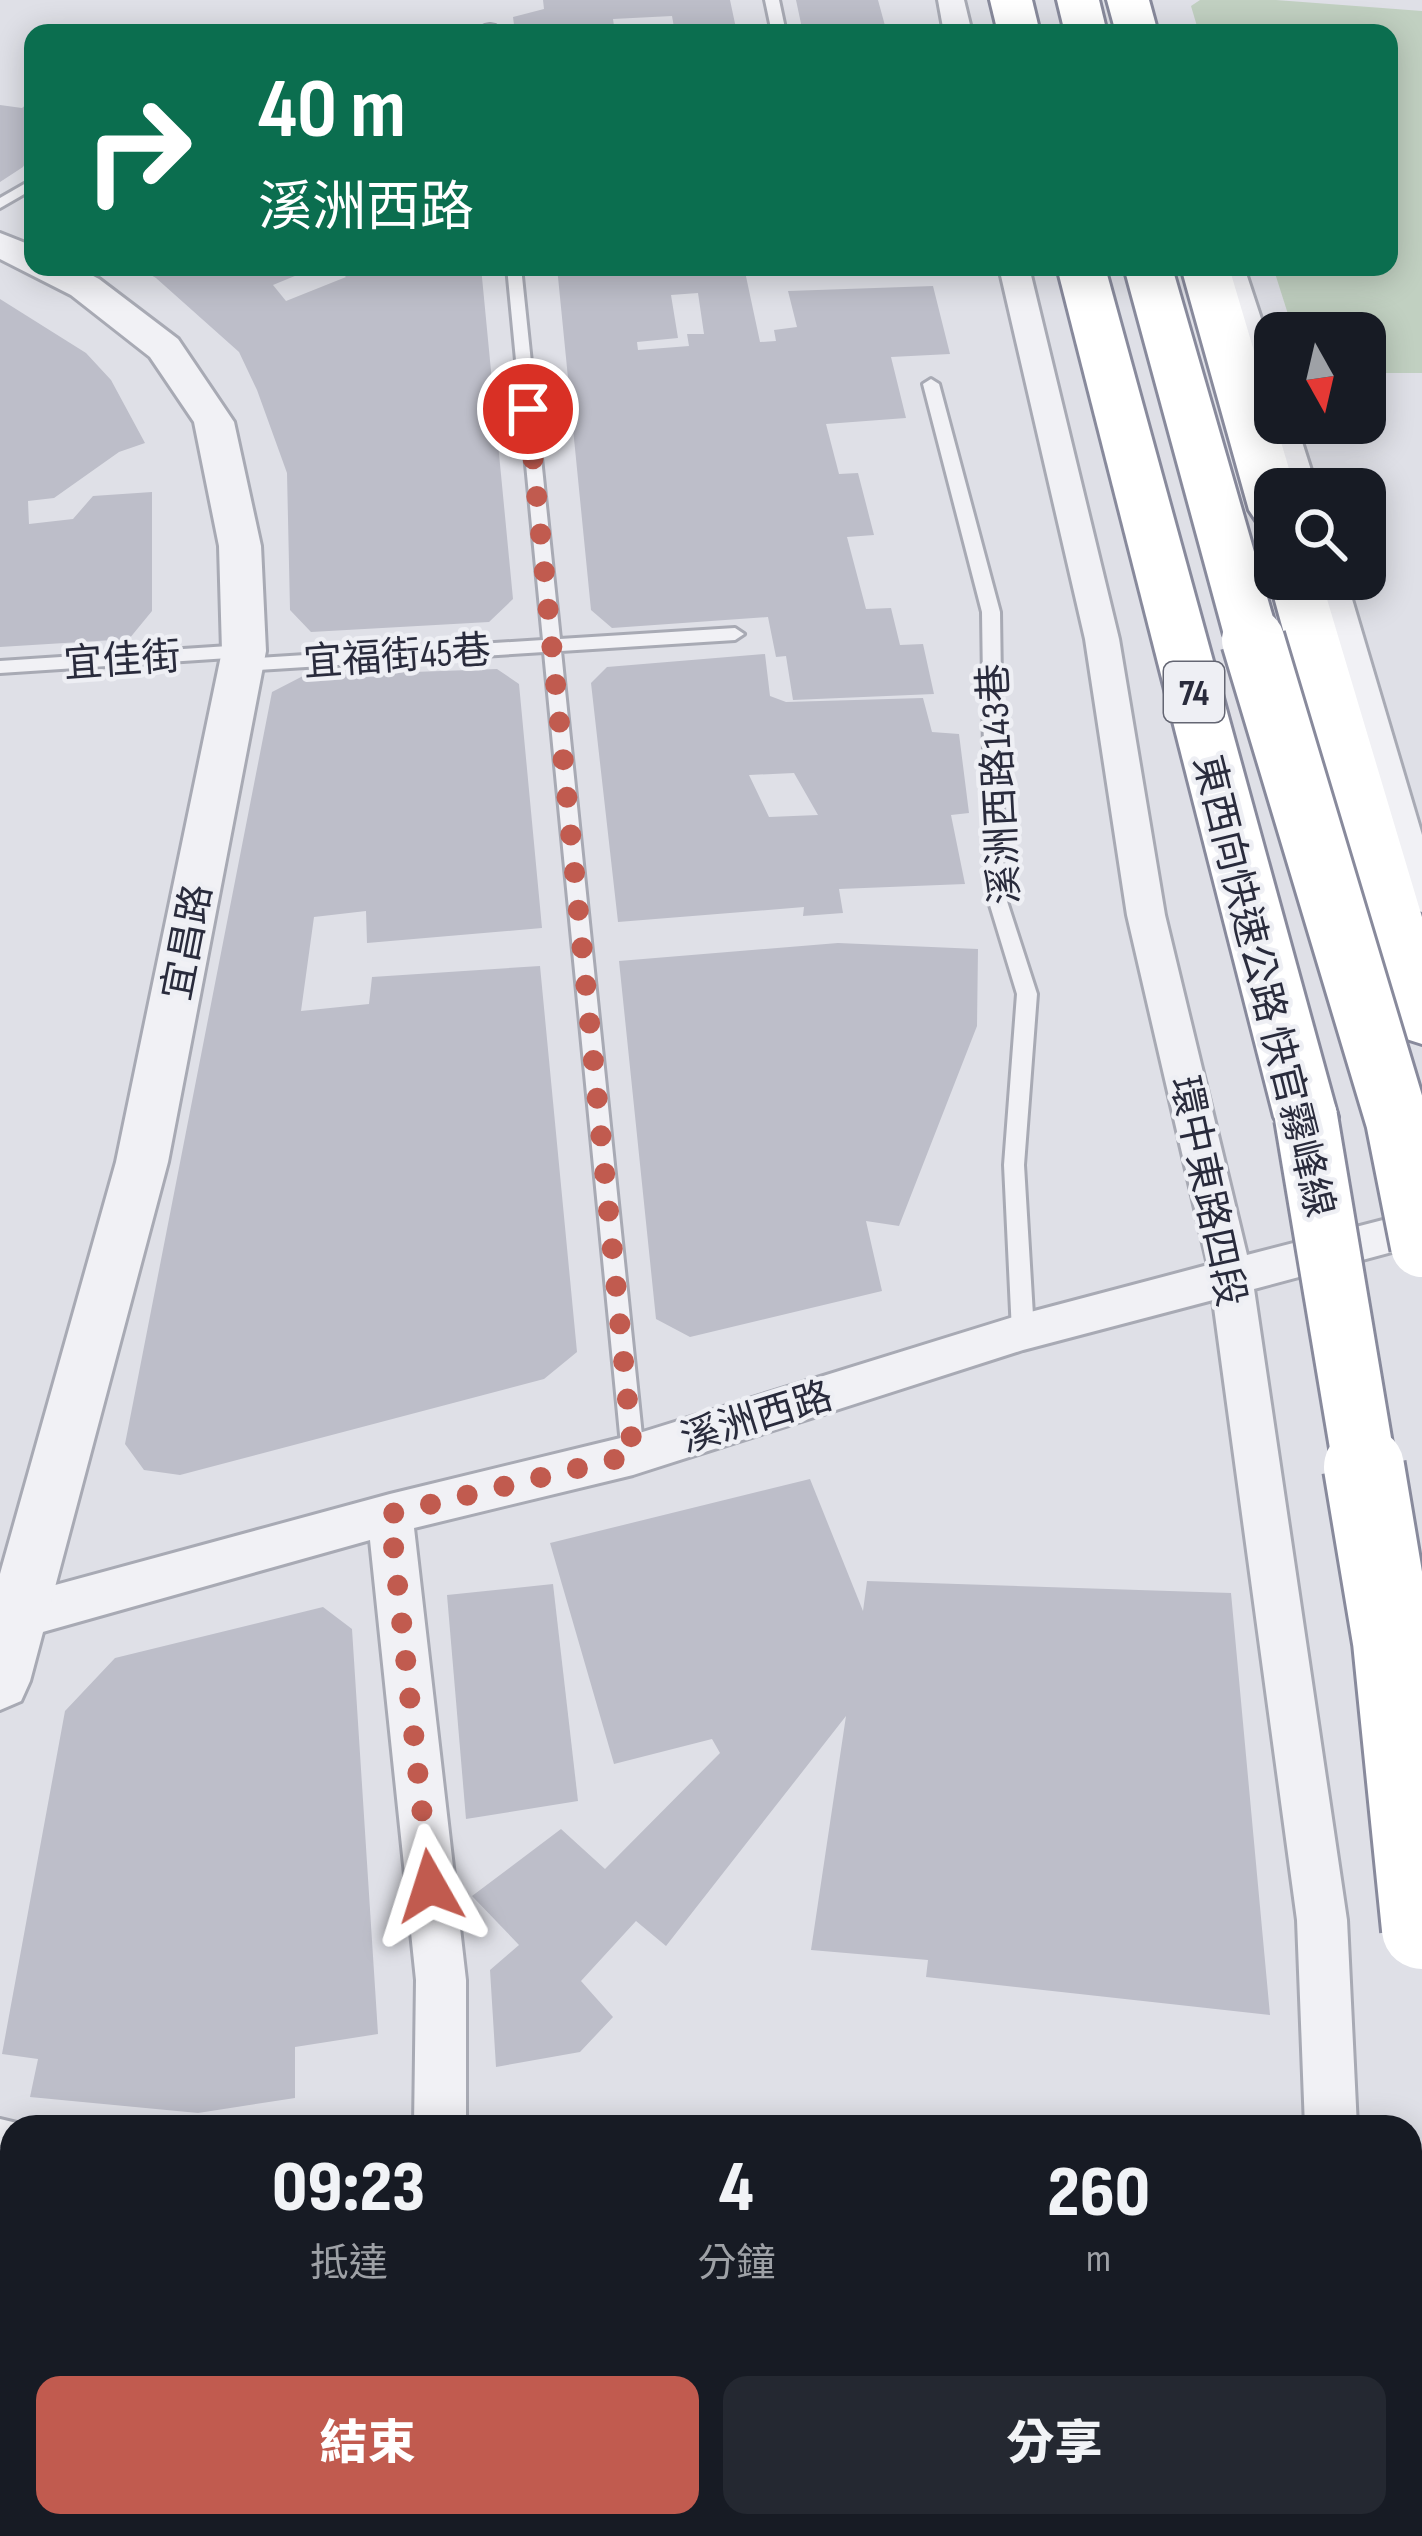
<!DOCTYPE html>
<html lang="zh-TW">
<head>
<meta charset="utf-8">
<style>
	body { margin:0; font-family:"Sofia Sans Condensed","Noto Sans TC",sans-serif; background:#242831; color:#f1f3f6; height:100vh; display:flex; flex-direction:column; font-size:45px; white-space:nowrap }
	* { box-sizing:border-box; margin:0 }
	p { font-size:39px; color:#9ea1a6 }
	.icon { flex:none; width:66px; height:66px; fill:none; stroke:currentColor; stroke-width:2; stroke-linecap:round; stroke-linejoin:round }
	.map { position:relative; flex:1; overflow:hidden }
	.details { position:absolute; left:0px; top:2115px; width:1422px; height:423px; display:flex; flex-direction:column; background:#171b24; border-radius:36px 36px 0 0; box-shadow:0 6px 30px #0003 }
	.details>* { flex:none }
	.hud { position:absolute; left:24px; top:24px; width:1374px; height:252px; border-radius:24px; box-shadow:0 6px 30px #0003; background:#0b6e4f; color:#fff; overflow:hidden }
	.needle { width:78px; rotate:172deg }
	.tools { position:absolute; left:1254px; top:312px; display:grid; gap:24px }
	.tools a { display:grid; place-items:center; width:132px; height:132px; border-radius:24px; background:#171b24; box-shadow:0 6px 30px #0003; font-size:60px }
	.pin { position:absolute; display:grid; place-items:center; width:102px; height:102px; color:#fff; margin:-51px; border:6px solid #fff; border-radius:50%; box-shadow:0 3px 12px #0007 }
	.me { position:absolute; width:132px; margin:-66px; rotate:354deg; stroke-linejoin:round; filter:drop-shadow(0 0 9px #0008) }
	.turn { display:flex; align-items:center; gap:42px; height:252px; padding:0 36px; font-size:54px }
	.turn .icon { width:156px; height:156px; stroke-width:2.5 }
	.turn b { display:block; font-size:84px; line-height:102px }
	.eta { display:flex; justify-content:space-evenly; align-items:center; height:204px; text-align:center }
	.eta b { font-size:72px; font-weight:800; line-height:84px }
	.button { display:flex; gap:24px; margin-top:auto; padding:24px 36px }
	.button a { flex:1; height:138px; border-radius:24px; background:#c15b4f; color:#fff; font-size:48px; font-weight:800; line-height:138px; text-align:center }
	.button a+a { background:#242831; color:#f1f3f6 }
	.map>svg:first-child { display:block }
</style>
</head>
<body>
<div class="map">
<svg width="1422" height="2536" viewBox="0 0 1422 2536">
	<rect width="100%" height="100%" fill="#dfe0e7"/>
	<!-- green -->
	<polygon fill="#c1d0c1" points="1200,0 1276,0 1422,11 1422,373 1365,373 1365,333 1294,333 1273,267 1389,267 1389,33 1199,33 1191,6"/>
	<!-- building -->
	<g fill="#bdbec9" fill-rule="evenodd">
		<polygon points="543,0 730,0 737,33 675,33 672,16 613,19 615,33 515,33 513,17 544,9"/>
		<polygon points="796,0 878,0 887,33 803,33"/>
		<polygon points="33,99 33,150 23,167 0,182 0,105 22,108"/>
		<polygon points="137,267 296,267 302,273 273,285 286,301 346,277 336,267 481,267 513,599 489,622 311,632 290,610 287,473 257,390 239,352 156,278"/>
		<path d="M557,267h187l16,75 16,-1 -2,-11 23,-3 -9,-36 145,-5 17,68 -59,3 15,61 -80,6 13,50 19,-1 16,62 -27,2 19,72 25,-1 9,37 23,-1 11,50 -141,6 -7,-44 -10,1 -8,-40 -156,11 -21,-18zM698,293l6,41h-17l2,12 -51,4 -1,-8 41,-4 -7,-43z"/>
		<polygon points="0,299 86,353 111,380 145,443 119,452 54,498 28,501 29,524 73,519 93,496 152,492 152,611 129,639 0,647"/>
		<path d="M765,654l5,42 16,6 137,-4 9,34 27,2 10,79 -18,2 14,69 -126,5 4,24 -40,3 1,-9 -186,15 -27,-239 16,-16zM794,773l24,42 -49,2 -20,-42z"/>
		<polygon points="497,669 519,684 542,928 367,943 366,911 314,917 301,1011 369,1004 372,977 540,966 577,1352 544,1379 180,1475 144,1470 125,1444 272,692 303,676"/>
		<polygon points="838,943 978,949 977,1026 899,1226 866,1221 882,1291 690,1337 656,1319 619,961"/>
		<polygon points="810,1479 863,1611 867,1581 1231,1593 1270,2015 926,1977 928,1960 811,1950 846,1716 666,1946 636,1921 581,1981 613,2017 580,2052 496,2067 490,1970 519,1945 472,1896 561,1829 605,1869 720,1753 712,1739 614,1764 550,1543"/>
		<polygon points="553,1584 578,1801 466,1819 447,1595"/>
		<polygon points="323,1607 352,1629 378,2034 295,2047 295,2098 198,2113 30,2097 38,2059 2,2054 65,1711 115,1658"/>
		<polygon points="0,2169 12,2170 12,2526 277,2526 274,2536 0,2536"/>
		<polygon points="409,2526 663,2526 661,2536 407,2536"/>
	</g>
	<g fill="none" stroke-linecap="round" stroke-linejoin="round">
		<defs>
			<g id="service">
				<polygon points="765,0 779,0 786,33 772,33"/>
				<polygon points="490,25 495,26 498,33 484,33 485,26"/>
				<polygon points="33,179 33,189 0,208 0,198"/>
				<polygon points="507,267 521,267 560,639 735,628 744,634 735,640 561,651 644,1455 641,1462 633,1465 625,1462 622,1455 544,652 241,671 232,665 241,659 543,640"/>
				<polygon points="931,379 939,384 1000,612 1004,892 1037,994 1024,1165 1034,1332 1031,1339 1023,1341 1015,1339 1012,1332 1004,1165 1017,994 986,892 982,612 923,384"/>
				<polygon points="244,645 253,651 244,657 0,673 0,661"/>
				<polygon points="0,2119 21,2124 23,2127 12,2127 12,2146 0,2145"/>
			</g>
			<g id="minor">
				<polygon points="938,0 964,0 972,33 944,33"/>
				<polygon points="999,267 1029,267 1119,639 1165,915 1247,1255 1422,1210 1422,1244 1254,1289 1347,1920 1357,2127 1305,2127 1297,1920 1213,1300 1023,1350 633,1475 414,1528 466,1980 466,2127 414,2127 416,1980 370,1540 0,1644 0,1600 390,1494 633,1435 1023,1314 1208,1265 1127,915 1085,639"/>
				<polygon points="1214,267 1244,267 1275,361 1275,423 1296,423 1317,489 1285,489 1264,423 1268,417 1259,409"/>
				<polygon points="1312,579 1346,579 1422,835 1422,912 1409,908 1403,898"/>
				<polygon points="322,2526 380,2526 378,2536 320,2536"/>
				<rect x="1321" y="2526" width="58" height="10"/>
			</g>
			<polygon id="tertiary" points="0,233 33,246 33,267 76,267 99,279 178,339 234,422 261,546 266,651 168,1162 30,1681 21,1701 0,1710 0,1574 116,1162 222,651 219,546 194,422 150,357 71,295 0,259"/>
			<g id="trunk">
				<polygon points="990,0 1032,0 1040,33 998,33"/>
				<polygon points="1057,0 1099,0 1107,33 1065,33"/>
				<polygon points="1107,0 1149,0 1158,33 1116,33"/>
				<polygon points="1057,267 1105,267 1338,1117 1328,1135 1306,1143 1284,1135 1274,1117"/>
				<polygon points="1124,267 1172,267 1278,635 1270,648 1251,654 1232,648 1224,635"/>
				<polygon points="1181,267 1229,267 1295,489 1275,489 1275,527 1257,522 1249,510"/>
				<polygon points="1275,568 1275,579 1321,579 1422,917 1422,1044 1400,1037 1391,1020 1269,579"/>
			</g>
		</defs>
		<!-- service casing -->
		<use href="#service" stroke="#a8aab4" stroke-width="6"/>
		<!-- minor casing -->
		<use href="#minor" stroke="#a8aab4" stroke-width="6"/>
		<!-- tertiary casing -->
		<use href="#tertiary" stroke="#a8aab4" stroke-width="6"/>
		<!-- trunk casing -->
		<use href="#trunk" stroke="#888a9c" stroke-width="6"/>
		<!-- service -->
		<use href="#service" fill="#f1f1f5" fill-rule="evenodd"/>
		<!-- minor -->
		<use href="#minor" fill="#f1f1f5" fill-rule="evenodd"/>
		<!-- tertiary -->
		<use href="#tertiary" fill="#f1f1f5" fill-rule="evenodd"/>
		<!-- trunk -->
		<use href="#trunk" fill="#fff" fill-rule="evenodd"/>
		<defs>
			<polyline id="trunk-bridge-far2" points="1251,635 1253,643"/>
			<g id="trunk-bridge-far1">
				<polyline points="1253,640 1397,1120 1422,1246"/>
				<polyline points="1306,1117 1365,1470"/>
			</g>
			<polyline id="trunk-bridge" points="1364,1467 1393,1641 1422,1929"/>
		</defs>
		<!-- trunk-bridge-far2 casing -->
		<use href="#trunk-bridge-far2" stroke="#888a9c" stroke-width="52" stroke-linecap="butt"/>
		<!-- trunk-bridge-far1 casing -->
		<use href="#trunk-bridge-far1" stroke="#888a9c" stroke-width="68" stroke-linecap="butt"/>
		<!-- trunk-bridge casing -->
		<use href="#trunk-bridge" stroke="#888a9c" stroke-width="86" stroke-linecap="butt"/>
		<!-- trunk-bridge-far2 -->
		<use href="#trunk-bridge-far2" stroke="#fff" stroke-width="48"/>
		<!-- trunk-bridge-far1 -->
		<use href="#trunk-bridge-far1" stroke="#fff" stroke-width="62"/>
		<!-- trunk-bridge -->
		<use href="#trunk-bridge" stroke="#fff" stroke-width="80"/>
	</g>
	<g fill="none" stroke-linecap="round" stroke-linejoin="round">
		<!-- route -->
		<polyline stroke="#c15b4f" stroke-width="21" stroke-dasharray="0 37.8" points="430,1886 390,1514 633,1455 528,409"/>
	</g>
	<g text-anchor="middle" stroke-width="9" stroke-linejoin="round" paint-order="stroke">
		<!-- shield labels -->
		<rect fill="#eeeff4" stroke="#646673" stroke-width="3" x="1164" y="662" width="60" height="60" rx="9"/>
		<g font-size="36" font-weight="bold" fill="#292b3c">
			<text x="1194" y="705">74</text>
		</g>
		<!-- street labels -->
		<g font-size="39" fill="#292b3c" stroke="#eeeff4">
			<text transform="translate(397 655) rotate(-4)" y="14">宜福街45巷</text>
			<text transform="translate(122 659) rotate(-4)" y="14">宜佳街</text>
			<text transform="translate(998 784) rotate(-93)" y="14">溪洲西路143巷</text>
			<text transform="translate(186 942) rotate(-79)" y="14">宜昌路</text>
			<text transform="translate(1265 986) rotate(76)" y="14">東西向快速公路 快官霧峰線</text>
			<text transform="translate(1209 1191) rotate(78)" y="14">環中東路四段</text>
			<text transform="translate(756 1416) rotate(-17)" y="14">溪洲西路</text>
		</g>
	</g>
</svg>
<div class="tools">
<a><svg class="needle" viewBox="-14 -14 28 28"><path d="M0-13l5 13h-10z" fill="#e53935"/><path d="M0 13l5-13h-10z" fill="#9ea1a6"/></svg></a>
<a><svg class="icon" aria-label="search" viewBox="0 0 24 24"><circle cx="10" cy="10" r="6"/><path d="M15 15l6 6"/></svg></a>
</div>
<div class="pin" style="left:528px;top:409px;background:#d93025"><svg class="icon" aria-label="arrive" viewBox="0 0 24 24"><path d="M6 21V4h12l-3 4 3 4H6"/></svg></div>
<svg class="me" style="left:430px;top:1886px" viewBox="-20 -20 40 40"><path d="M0-17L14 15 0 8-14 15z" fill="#c15b4f" stroke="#fff" stroke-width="4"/></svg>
<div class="hud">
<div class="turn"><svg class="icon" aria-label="right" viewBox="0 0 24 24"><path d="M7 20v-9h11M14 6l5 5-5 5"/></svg><div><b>40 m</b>溪洲西路</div></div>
</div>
<section class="details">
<div class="eta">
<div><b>09:23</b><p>抵達</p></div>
<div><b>4</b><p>分鐘</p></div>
<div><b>260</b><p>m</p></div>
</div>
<div class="button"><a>結束</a><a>分享</a></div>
</section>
</div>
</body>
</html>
